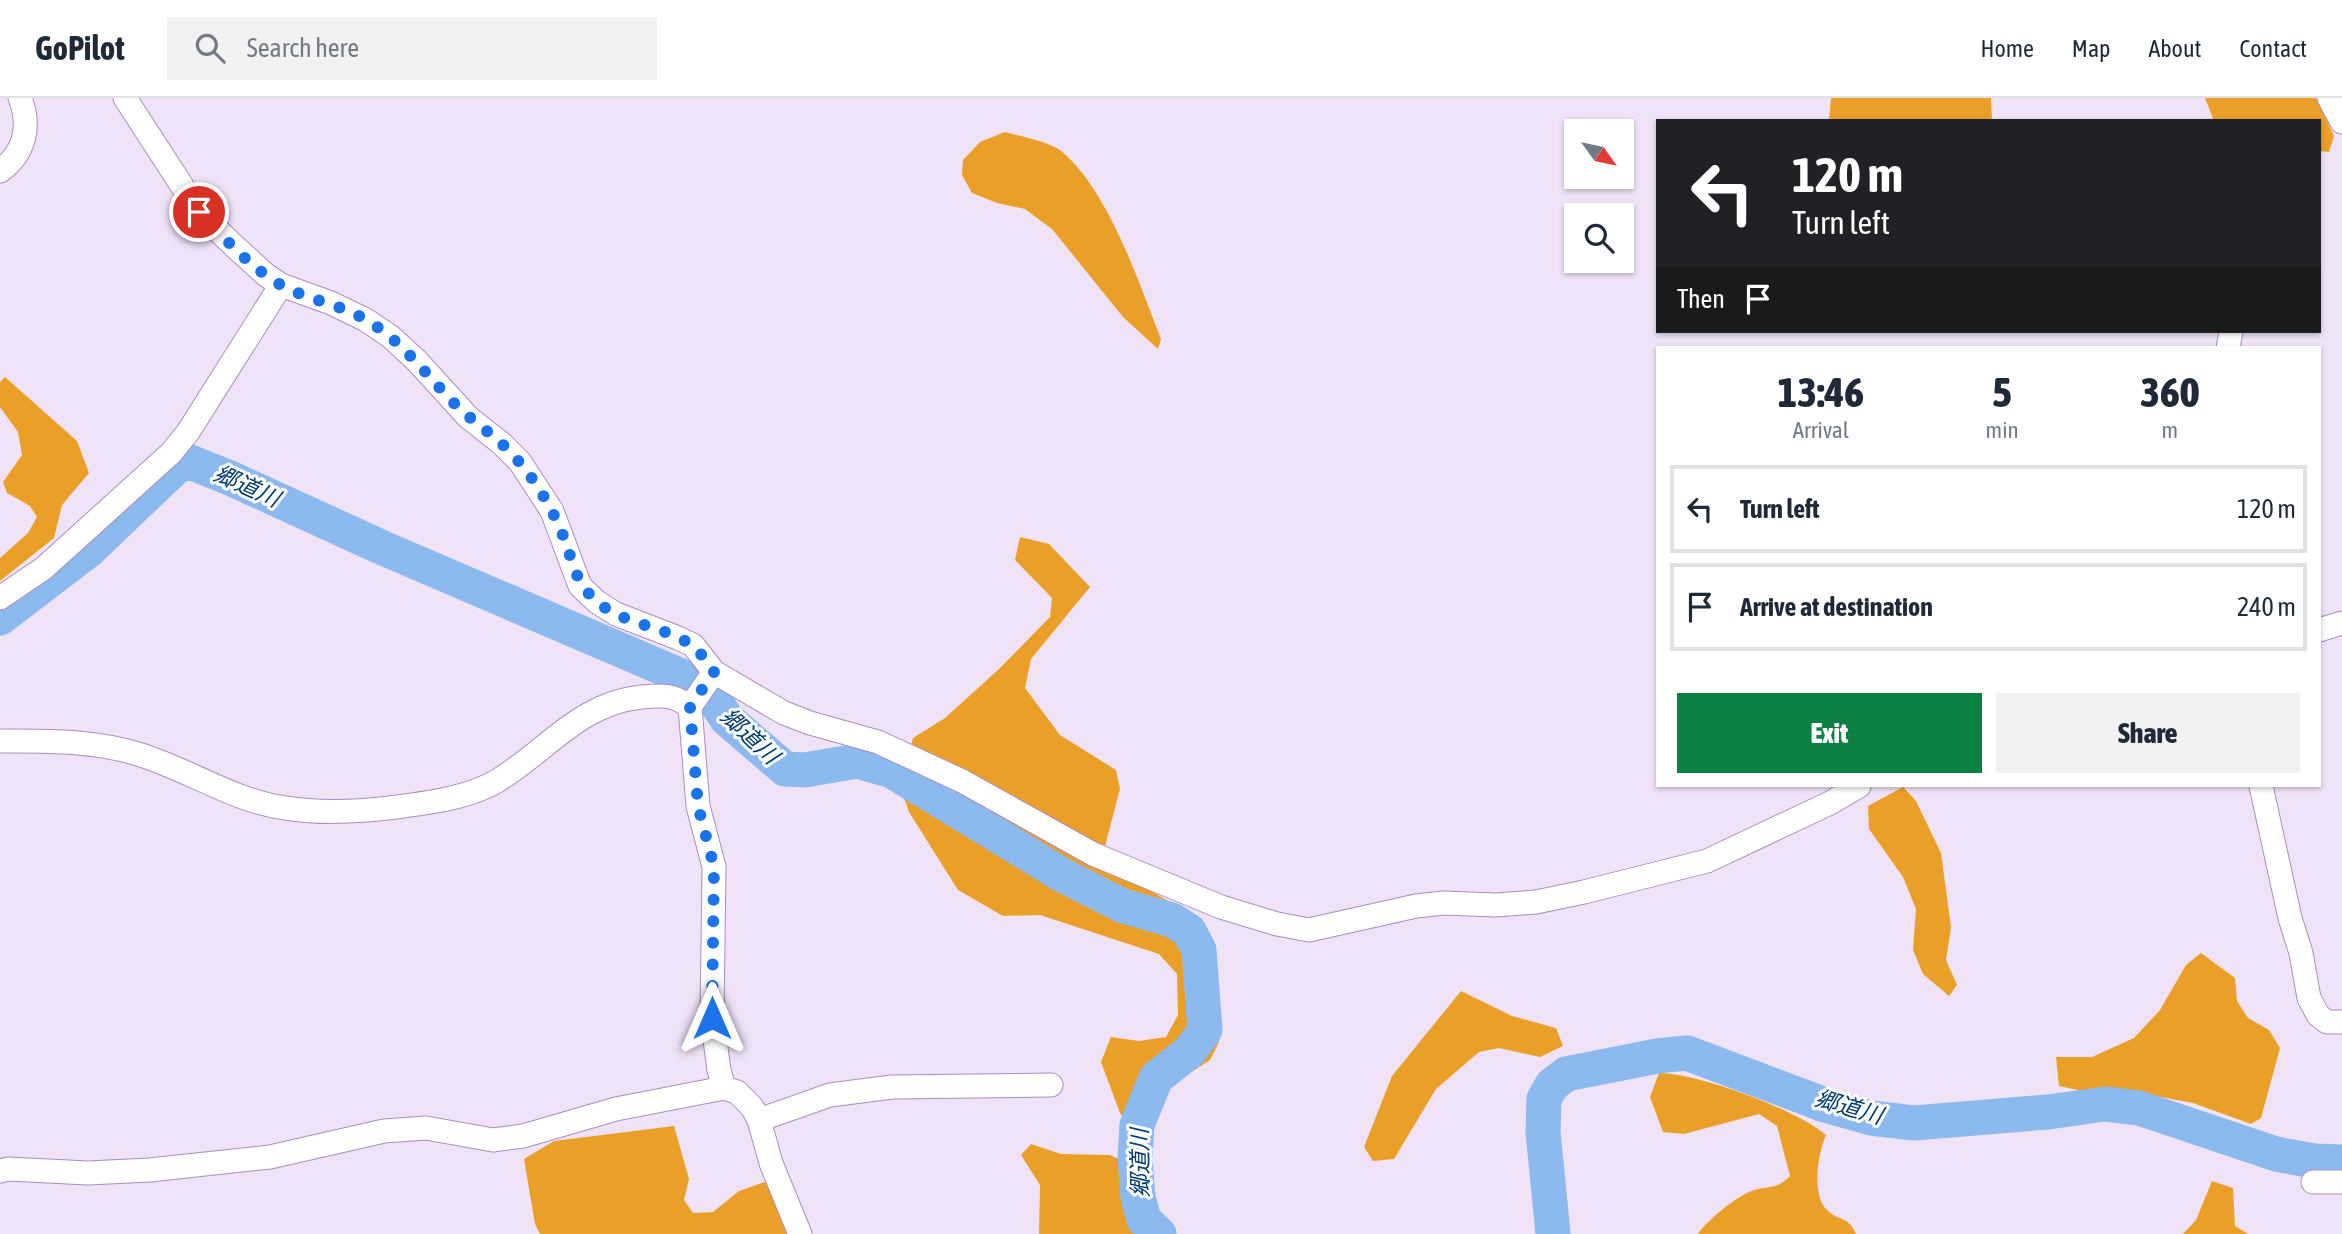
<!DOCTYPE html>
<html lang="en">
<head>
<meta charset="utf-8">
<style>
	body { margin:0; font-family:"Asap Condensed","Noto Sans JP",sans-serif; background:#f2f2f3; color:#1f2937; height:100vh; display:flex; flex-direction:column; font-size:26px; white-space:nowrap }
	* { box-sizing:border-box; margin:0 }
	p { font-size:23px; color:#747a83 }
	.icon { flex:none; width:38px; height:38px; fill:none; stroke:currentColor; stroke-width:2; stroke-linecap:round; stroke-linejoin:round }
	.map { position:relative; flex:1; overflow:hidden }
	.drawer { position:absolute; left:1656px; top:248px; width:665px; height:441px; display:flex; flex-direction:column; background:#fff; border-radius:0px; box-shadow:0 2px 5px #0004 }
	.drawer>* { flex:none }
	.guide { position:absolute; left:1656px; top:21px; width:665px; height:214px; border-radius:0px; box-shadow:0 2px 5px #0004; background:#202124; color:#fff; overflow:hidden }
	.needle { width:46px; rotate:123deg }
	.buttons { position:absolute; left:1564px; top:21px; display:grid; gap:14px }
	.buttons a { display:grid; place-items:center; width:70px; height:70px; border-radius:0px; background:#fff; box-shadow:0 2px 5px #0004; font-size:35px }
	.pin { position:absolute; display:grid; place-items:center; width:60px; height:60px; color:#fff; margin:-30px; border:4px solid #fff; border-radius:50%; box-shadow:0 2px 7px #0007 }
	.me { position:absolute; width:77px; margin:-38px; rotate:0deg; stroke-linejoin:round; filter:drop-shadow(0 0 5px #0008) }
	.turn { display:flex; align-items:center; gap:24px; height:147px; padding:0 21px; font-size:32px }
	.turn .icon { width:91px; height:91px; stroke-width:2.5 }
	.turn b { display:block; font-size:49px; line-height:60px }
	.then { display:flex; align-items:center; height:66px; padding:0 21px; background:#0003; gap:14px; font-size:26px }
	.eta { display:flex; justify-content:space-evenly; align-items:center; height:119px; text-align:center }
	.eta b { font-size:42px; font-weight:800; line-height:49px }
	.primary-button { display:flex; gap:14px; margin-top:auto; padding:14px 21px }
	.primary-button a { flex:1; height:80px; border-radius:0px; background:#0b8043; color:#fff; font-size:28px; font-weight:800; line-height:80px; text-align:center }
	.primary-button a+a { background:#f2f2f3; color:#1f2937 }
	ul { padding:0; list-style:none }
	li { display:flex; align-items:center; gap:21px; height:88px; margin:0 14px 10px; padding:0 7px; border:4px solid #e0e1e3; border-radius:0px }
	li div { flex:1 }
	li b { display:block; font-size:26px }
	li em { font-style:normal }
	header { display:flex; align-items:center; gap:42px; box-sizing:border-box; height:98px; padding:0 35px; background:#fff; border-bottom:2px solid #e0e1e3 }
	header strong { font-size:33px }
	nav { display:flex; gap:38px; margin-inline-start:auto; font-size:24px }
	.search { width:490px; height:63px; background:#f2f2f3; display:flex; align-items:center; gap:18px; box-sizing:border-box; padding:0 24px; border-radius:0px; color:#747a83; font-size:26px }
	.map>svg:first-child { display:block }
</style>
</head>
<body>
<header>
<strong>GoPilot</strong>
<div class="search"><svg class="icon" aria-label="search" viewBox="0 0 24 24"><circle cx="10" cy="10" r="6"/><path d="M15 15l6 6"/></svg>Search here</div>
<nav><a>Home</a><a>Map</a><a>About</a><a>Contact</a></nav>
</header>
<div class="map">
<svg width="2342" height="1136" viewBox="0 0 2342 1136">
	<rect width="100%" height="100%" fill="#f0e3f8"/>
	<!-- forest -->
	<g fill="#eaa028">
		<polygon points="1831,0 1991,0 1992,23 1829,23"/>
		<polygon points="2205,0 2316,0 2334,38 2329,54 2319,53 2319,23 2214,23"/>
		<path d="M1005,34c14,4 45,10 56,19 47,38 78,132 100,188l-3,10 -35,-32 -71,-88 -27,-20 -28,-6 -25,-10 -10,-18 1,-15 17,-18z"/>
		<polygon points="5,279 77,343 89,375 62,407 54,440 0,483 0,460 28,435 37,419 30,408 7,395 3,384 22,357 18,334 0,309 0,284"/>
		<polygon points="1020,439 1049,446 1090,489 1031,561 1025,590 1060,637 1116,672 1120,691 1104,752 1106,773 1147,791 1181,810 1211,856 1219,944 1210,962 1176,984 1158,1001 1153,1020 1128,1027 1120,1015 1101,964 1111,939 1139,943 1166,939 1178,917 1177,876 1159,856 1040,817 1003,818 958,792 909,714 901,691 913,640 945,620 999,571 1050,519 1052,500 1015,462"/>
		<polygon points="1903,689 1916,703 1941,755 1951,829 1946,862 1957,887 1949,898 1923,876 1913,852 1916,811 1903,779 1869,731 1868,708"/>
		<polygon points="2201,855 2235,880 2237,903 2248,920 2269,932 2280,950 2261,1020 2251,1026 2193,1005 2140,995 2087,994 2059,988 2056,959 2092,959 2134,940 2160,912 2186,867"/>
		<polygon points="1461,893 1512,918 1556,930 1563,948 1540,959 1499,950 1479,954 1436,991 1394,1061 1373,1063 1364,1049 1392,978"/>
		<path d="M1659,975c39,0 138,37 167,62 -8,18 -15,60 1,75 12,12 21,5 29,24h-158c9,-14 36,-35 51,-42 16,-8 26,0 41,-16l-13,-50 -18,-12 -75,20 -21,-2 -13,-35z"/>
		<polygon points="674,1028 689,1081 684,1102 693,1115 713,1114 739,1093 765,1084 797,1136 540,1136 535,1126 524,1061 554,1043"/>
		<polygon points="1031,1046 1061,1056 1110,1057 1125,1064 1126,1120 1140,1136 1039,1136 1040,1087 1021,1057"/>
		<polygon points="2212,1083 2233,1090 2235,1128 2248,1136 2183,1136 2196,1122"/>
	</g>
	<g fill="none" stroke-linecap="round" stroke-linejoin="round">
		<!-- river -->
		<g stroke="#8cb9ee" stroke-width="35">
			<polyline points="0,520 89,452 178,367 190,364 230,380 383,450 686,580 709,594 727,621 785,671 805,672 857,663 892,673 1062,777 1123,808 1172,822 1189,833 1199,852 1205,932 1190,953 1156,980 1137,1027 1135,1061 1138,1099 1144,1122 1159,1136"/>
			<polyline points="1553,1136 1543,1034 1544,1001 1552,987 1566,976 1657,958 1687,955 1825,1007 1871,1020 1914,1025 2048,1014 2105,1006 2139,1010 2276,1056 2314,1063 2342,1064"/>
		</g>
		<defs>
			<g id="street">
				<polyline points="125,0 199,114 232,146 266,177 281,187 331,205 366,222 391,239 417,263 468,319 502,346 520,364 552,413 580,488 597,504 616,516 678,540 693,547 714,574 784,615 810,625 878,644 962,683 1093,756 1221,809 1277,826 1309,832 1416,808 1444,805 1496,807 1536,804 1584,794 1707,763 1830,705 1859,688"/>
				<polyline points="2329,0 2342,24"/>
				<path d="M0,73c25,-18 31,-45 20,-73"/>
				<polyline points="2228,250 2231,233"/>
				<polyline points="0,500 44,470 171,355 188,334 281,187"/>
				<polyline points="2319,532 2342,525"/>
				<polyline points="714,574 690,609 698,708 714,769 712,920 719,972 724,990"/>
				<path d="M0,643c48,0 95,-1 141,14 48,15 93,46 144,53 52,8 106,1 157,-8 20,-4 38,-9 55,-19 50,-30 81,-77 144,-84 20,-2 33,-3 49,10"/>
				<polyline points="2261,688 2290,820 2301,855 2309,900 2318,917 2327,924 2342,924"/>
				<polyline points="759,1022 830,997 892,989 1051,987"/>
				<polyline points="0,1073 8,1071 88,1075 150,1072 270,1059 384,1033 426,1030 493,1042 523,1038 616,1011 724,990 737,994 752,1009 759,1022 771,1065 800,1136"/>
				<polyline points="2313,1084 2342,1084"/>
			</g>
		</defs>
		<!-- street casing -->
		<use href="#street" stroke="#ac8dbe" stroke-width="25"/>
		<!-- street -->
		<use href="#street" stroke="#fff" stroke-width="23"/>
	</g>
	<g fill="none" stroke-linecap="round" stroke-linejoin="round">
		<!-- route -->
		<path stroke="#1a73e8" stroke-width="12" stroke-dasharray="0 21.6" d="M199,114c25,25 52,57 84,74 26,14 57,18 83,34 35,20 58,52 85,80 16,17 35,29 52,45 27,25 48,60 61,93 9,24 11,43 30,61 26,25 67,26 96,45 10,7 17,18 24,28l-24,35 8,99 16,61 -2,151"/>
	</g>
	<g text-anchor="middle" stroke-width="6" stroke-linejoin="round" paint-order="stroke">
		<!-- water labels -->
		<g font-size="23" font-style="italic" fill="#023c73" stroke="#fff">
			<text transform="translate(247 388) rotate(24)" y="8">郷道川</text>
			<text transform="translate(750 638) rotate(43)" y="8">郷道川</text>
			<text transform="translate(1849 1009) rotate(16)" y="8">郷道川</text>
			<text transform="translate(1140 1065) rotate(-91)" y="8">郷道川</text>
		</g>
	</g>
</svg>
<div class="buttons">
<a><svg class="needle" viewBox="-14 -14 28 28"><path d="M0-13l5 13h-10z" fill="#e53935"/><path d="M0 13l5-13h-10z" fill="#747a83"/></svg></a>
<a><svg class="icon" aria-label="search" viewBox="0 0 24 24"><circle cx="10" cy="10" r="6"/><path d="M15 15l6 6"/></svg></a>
</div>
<div class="pin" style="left:199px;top:114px;background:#d93025"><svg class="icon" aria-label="arrive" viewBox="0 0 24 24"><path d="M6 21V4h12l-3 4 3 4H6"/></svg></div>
<svg class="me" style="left:712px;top:920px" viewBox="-20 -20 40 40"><path d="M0-17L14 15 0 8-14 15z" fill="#1a73e8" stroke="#fff" stroke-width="4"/></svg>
<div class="guide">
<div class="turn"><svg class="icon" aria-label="left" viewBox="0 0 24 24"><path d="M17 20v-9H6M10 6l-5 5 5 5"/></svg><div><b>120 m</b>Turn left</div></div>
<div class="then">Then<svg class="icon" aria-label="arrive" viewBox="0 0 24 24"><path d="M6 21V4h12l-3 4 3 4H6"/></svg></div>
</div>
<section class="drawer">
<div class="eta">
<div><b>13:46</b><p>Arrival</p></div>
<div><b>5</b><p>min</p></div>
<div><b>360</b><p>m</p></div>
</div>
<ul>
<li><svg class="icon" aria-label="left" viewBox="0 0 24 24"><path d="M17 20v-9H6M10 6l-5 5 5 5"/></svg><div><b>Turn left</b></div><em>120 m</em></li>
<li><svg class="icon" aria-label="arrive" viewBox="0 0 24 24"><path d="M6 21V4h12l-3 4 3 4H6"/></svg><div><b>Arrive at destination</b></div><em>240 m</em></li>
</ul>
<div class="primary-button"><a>Exit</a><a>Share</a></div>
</section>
</div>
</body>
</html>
